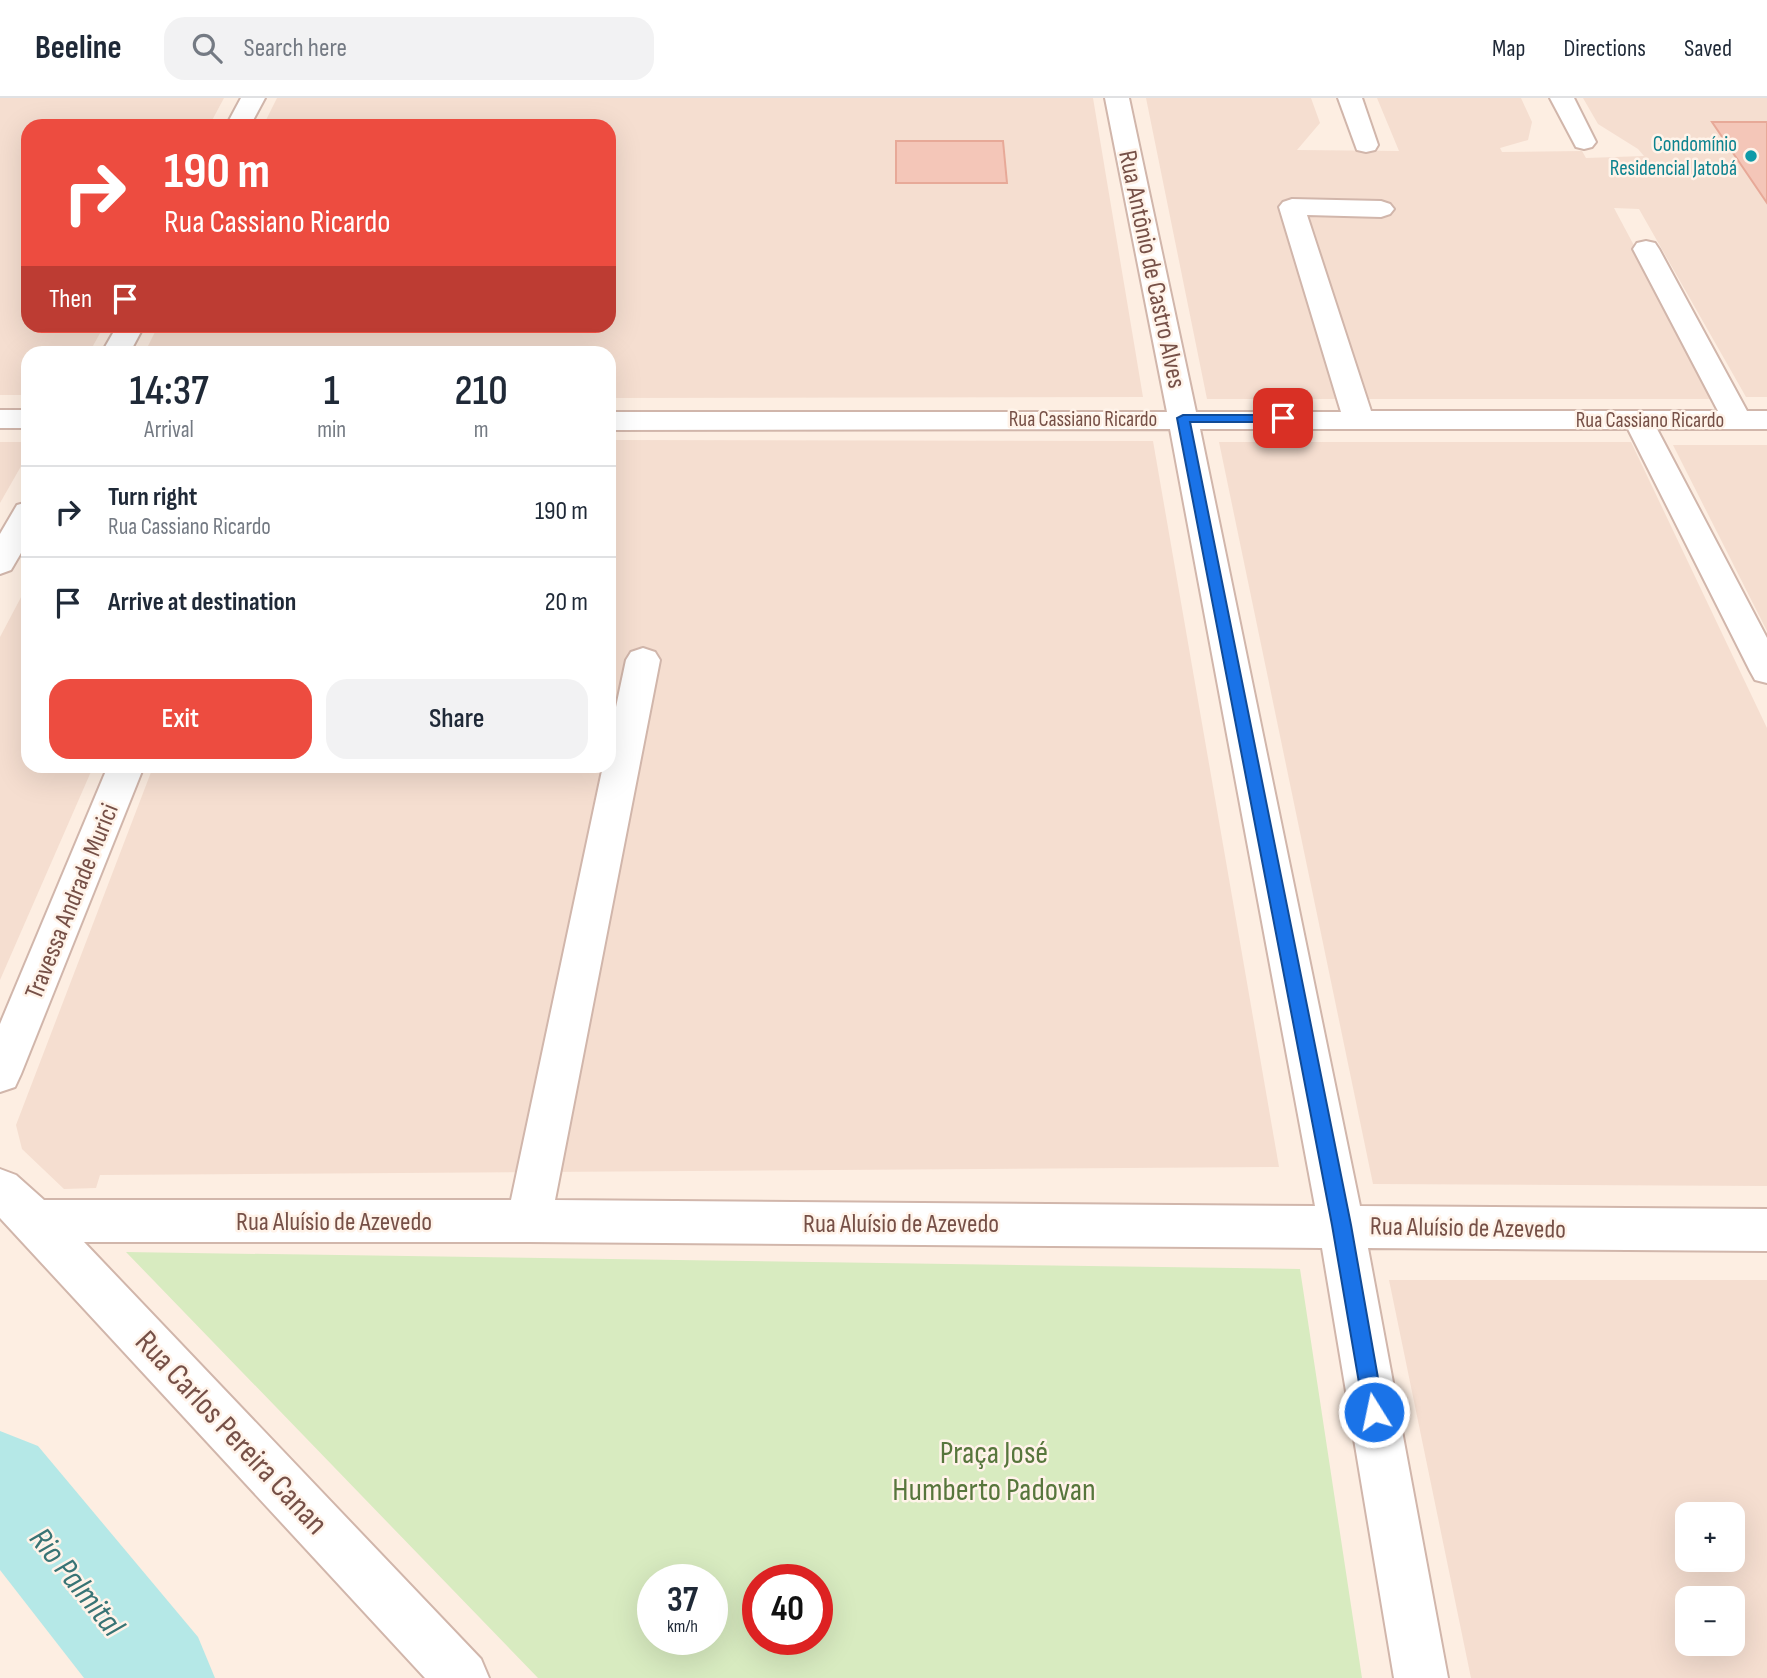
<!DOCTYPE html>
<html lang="en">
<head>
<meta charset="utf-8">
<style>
	body { margin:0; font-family:"Sofia Sans Condensed",sans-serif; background:#f2f2f3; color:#1f2937; height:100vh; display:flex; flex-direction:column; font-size:26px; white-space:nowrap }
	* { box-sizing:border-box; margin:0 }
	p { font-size:23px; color:#747a83 }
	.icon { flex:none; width:38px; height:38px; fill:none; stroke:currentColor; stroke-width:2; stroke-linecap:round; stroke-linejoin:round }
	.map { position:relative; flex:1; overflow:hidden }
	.details { position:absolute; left:21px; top:248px; width:595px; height:427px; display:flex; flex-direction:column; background:#fff; border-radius:21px; box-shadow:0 7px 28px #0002 }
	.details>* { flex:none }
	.guide { position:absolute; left:21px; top:21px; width:595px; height:214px; border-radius:21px; box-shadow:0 7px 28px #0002; background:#ed4c40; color:#fff; overflow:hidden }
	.tools { position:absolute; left:1675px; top:1404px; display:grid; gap:14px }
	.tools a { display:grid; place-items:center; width:70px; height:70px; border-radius:14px; background:#fff; box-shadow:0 7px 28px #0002; font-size:35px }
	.speed { position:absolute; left:637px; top:1466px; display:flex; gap:14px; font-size:35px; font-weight:700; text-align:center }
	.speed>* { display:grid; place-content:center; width:91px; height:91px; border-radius:50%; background:#fff; box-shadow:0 7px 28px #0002; line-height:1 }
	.speed small { font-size:18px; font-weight:400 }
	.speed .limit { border:10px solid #d22; background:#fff; color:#111 }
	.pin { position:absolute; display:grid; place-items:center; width:60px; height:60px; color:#fff; margin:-30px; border-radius:14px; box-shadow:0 4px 10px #0006 }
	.me { position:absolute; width:77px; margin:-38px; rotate:350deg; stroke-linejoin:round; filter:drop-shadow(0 0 5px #0008) }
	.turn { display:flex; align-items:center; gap:24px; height:147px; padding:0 28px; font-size:32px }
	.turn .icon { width:91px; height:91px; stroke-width:2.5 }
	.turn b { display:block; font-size:49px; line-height:60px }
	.then { display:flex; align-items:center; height:66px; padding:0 28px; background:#0003; gap:14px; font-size:26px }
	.eta { display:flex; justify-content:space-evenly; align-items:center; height:119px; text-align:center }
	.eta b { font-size:42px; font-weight:600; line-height:49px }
	.primary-button { display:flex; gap:14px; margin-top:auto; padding:14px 28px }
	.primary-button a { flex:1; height:80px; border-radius:21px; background:#ed4c40; color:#fff; font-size:28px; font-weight:600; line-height:80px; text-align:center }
	.primary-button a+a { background:#f2f2f3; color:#1f2937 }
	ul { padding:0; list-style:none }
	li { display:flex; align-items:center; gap:21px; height:91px; padding:0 28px; border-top:2px solid #e0e1e3 }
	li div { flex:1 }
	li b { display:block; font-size:26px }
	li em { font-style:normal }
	header { display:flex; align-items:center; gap:42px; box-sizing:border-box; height:98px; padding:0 35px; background:#fff; border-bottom:2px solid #e0e1e3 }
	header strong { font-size:33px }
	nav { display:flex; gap:38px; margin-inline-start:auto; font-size:24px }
	.search { width:490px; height:63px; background:#f2f2f3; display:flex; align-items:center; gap:18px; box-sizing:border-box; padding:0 24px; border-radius:21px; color:#747a83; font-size:26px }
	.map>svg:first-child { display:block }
</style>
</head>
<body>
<header>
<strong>Beeline</strong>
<div class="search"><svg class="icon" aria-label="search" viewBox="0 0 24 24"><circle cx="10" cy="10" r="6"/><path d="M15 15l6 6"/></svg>Search here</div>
<nav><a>Map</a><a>Directions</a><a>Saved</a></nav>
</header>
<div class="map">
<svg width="1767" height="1580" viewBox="0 0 1767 1580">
	<rect width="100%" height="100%" fill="#fdeee2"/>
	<!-- residential -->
	<g fill="#f5ded0" fill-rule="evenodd">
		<polygon points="0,0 224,0 209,28 28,28 28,228 104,228 89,255 28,256 28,297 0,297"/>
		<polygon points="277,0 1093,0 1143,299 609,300 609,256 144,256 158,228 609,228 609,28 263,28"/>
		<polygon points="1146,0 1311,0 1320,25 1297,52 1399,53 1377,0 1521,0 1532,24 1528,42 1500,50 1502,54 1582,53 1586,60 1644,58 1638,51 1598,26 1583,0 1767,0 1767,299 1746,299 1639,111 1614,110 1716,301 1207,301"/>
		<polygon points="609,342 1153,343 1279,1069 100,1077 96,1090 64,1091 22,1051 16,1027 153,669 609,668"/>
		<polygon points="0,344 28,344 28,356 0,405"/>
		<polygon points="1219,344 1631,344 1767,630 1767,1088 1373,1086"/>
		<polygon points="1673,347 1767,347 1767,533"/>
		<polygon points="28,486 28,668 93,669 0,882 0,539"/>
		<path d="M1389,1182h378v398h-296zM1687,1416h45v45h-45zM1687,1500h45v45h-45z"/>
	</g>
	<!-- green -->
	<path fill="#d8ebc0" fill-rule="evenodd" d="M126,1154l1174,17 62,409h-824zM653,1482h59v60h-59zM758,1482h59v60h-59z"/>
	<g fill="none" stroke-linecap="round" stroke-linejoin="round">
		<!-- river -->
		<polygon fill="#b5e8e7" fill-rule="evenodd" points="0,1333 38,1348 198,1539 215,1580 84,1580 0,1472"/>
	</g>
	<!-- building -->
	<g fill="#f4c6b8" stroke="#e7a998" stroke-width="2">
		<polygon points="1712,24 1767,24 1767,105"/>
		<polygon points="896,43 1003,43 1007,85 896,85"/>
	</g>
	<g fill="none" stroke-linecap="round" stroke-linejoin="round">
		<defs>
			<g id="minor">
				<polygon points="241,0 265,0 250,28 226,28"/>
				<polygon points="1105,0 1129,0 1196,314 1341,314 1279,109 1283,104 1292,101 1381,103 1390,106 1394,111 1390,116 1381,119 1307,117 1371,313 1718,313 1633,151 1637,145 1646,143 1655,145 1659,151 1747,313 1767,313 1767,331 1657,331 1767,540 1767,585 1755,582 1750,573 1628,331 1200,331 1360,1108 1767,1111 1767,1153 1368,1150 1448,1580 1394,1580 1322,1150 529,1144 84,1144 481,1561 489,1580 425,1580 0,1120 0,1071 16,1077 44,1102 511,1102 603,668 609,668 609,642 626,562 631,554 643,550 655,554 660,562 555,1102 1315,1108 1170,331 609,332 609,314 1167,314"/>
				<polygon points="1338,0 1362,0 1378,47 1375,52 1366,54 1357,52"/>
				<polygon points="1550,0 1574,0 1596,44 1592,49 1584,51 1576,49"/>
				<polygon points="117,228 144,228 129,256 101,256"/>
				<rect x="0" y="312" width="28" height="18"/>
				<polygon points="28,404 28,443 11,472 0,476 0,436 17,407"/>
				<polygon points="108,668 144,668 21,976 15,989 0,994 0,926"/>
			</g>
		</defs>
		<!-- minor casing -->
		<use href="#minor" stroke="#d1b6ab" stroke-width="4"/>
		<!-- minor -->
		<use href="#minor" fill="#fff" fill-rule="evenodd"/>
	</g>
	<!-- route -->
	<polygon fill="#1a73e8" stroke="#114b97" stroke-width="2" points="1183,317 1283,317 1289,320 1283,324 1190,324 1351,1127 1384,1314 1381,1321 1374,1324 1367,1321 1364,1314 1332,1127 1177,320"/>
	<!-- markers -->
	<circle fill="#0f9aa8" stroke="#fff3e9" stroke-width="2.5" cx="1751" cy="58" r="7"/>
	<g text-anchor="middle" stroke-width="5" stroke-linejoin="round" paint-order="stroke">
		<!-- far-culture labels -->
		<g font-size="21" fill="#0d838f" stroke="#fff3e9" text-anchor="end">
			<text x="1737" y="53">Condomínio<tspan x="1737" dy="24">Residencial Jatobá</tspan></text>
		</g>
		<!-- far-street labels -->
		<g font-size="21" fill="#765047" stroke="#fff3e9">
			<text x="1083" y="328">Rua Cassiano Ricardo</text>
			<text x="1650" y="329">Rua Cassiano Ricardo</text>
		</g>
		<!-- street labels -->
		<g font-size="26" fill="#765047" stroke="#fff3e9">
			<text transform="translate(1153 171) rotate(78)" y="9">Rua Antônio de Castro Alves</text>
			<text transform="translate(71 803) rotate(-68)" y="9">Travessa Andrade Murici</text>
			<text x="334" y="1132">Rua Aluísio de Azevedo</text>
			<text x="901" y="1134">Rua Aluísio de Azevedo</text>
			<text transform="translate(1468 1129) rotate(1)" y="9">Rua Aluísio de Azevedo</text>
		</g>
		<!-- near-street labels -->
		<g font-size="32" fill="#765047" stroke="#fff3e9">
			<text transform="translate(232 1334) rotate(47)" y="11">Rua Carlos Pereira Canan</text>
		</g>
		<!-- near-park labels -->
		<g font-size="32" fill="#57763c" stroke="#fff3e9">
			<text x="994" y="1365">Praça José<tspan x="994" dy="37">Humberto Padovan</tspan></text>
		</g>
		<!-- near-water labels -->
		<g font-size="33" font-style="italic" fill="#387475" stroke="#fff3e9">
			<text transform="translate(78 1483) rotate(51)" y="12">Rio Palmital</text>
		</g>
	</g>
</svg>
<div class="tools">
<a>+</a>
<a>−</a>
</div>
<div class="speed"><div>37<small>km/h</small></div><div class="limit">40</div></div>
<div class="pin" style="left:1283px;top:320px;background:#d93025"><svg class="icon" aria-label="arrive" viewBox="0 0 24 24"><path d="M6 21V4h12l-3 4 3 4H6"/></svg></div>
<svg class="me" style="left:1374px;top:1314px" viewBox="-20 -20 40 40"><circle r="17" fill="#1a73e8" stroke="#fff" stroke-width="3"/><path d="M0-11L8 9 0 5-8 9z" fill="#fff"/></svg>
<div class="guide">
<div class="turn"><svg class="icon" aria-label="right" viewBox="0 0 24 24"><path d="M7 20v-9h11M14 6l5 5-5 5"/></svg><div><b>190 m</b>Rua Cassiano Ricardo</div></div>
<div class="then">Then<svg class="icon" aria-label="arrive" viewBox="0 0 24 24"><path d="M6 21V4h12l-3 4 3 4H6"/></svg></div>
</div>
<section class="details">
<div class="eta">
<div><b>14:37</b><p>Arrival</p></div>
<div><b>1</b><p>min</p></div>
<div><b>210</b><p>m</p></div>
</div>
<ul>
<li><svg class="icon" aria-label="right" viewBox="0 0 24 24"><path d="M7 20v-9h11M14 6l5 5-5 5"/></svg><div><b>Turn right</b><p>Rua Cassiano Ricardo</p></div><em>190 m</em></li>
<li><svg class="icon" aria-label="arrive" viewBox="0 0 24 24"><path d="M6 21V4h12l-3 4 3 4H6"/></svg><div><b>Arrive at destination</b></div><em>20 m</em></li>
</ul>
<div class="primary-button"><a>Exit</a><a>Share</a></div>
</section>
</div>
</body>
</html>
